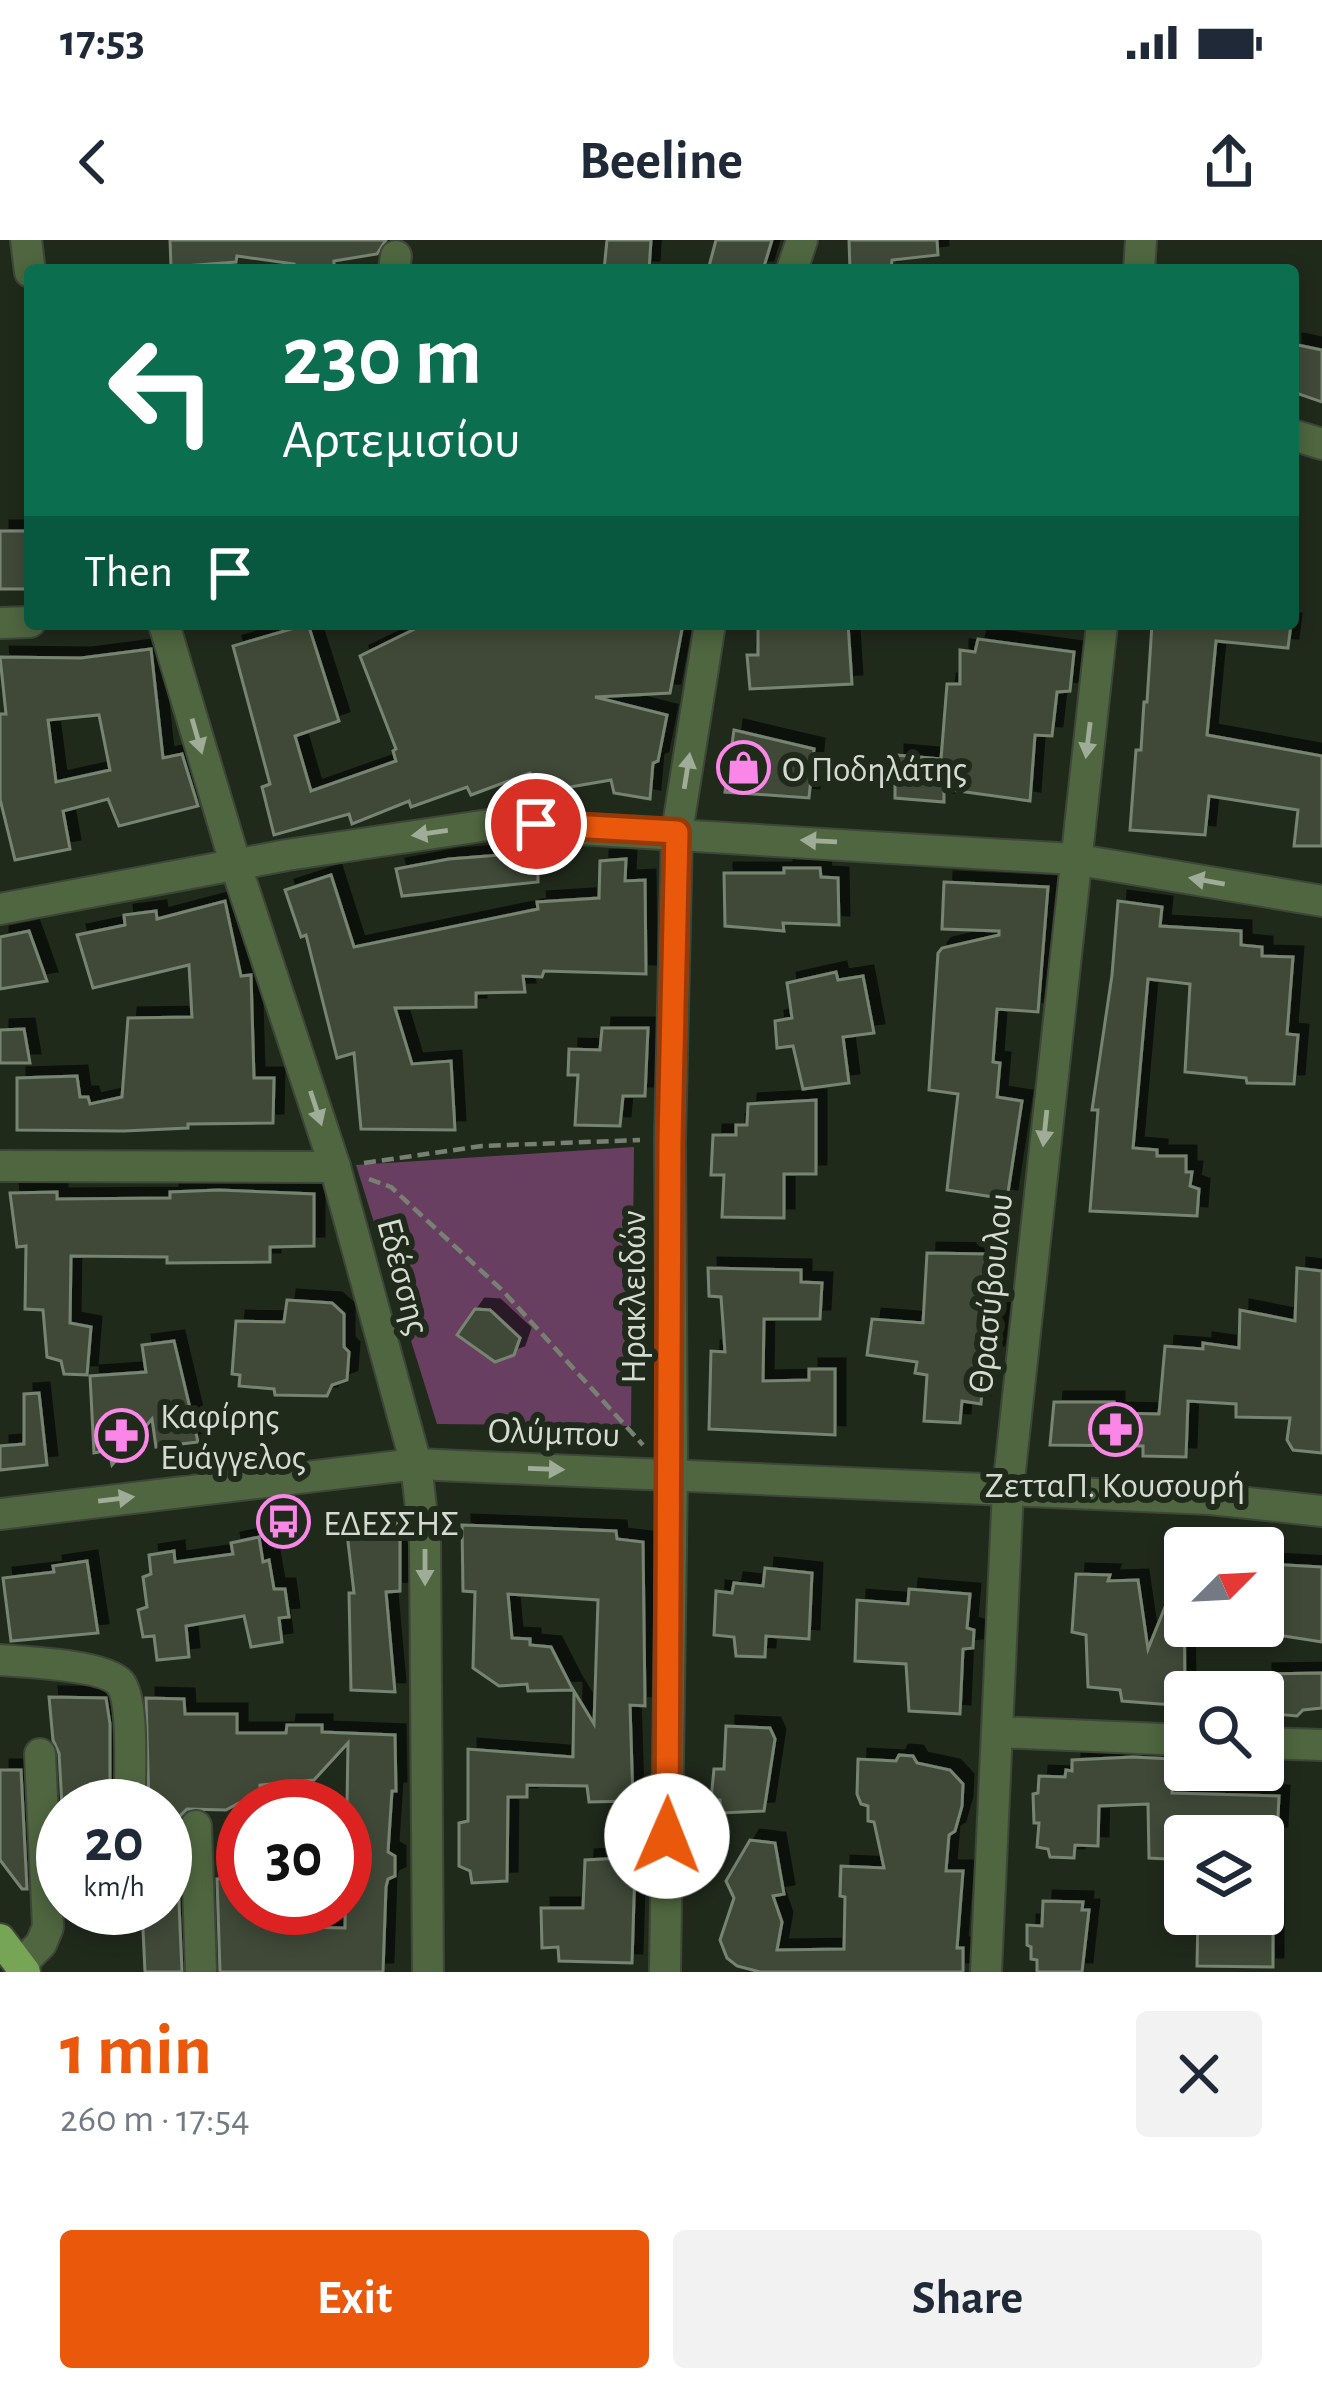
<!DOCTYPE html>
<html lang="en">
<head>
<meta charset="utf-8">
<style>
	body { margin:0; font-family:"Alegreya Sans",sans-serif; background:#f2f2f3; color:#1f2937; height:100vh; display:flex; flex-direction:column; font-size:45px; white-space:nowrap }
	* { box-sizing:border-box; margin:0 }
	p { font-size:39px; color:#747a83 }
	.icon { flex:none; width:66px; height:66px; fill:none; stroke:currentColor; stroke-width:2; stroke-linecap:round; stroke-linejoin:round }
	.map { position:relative; height:1732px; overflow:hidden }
	.details { display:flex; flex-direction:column; background:#fff; flex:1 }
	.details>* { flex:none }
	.banner { position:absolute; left:24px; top:24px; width:1275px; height:366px; border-radius:12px; box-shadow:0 6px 18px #0003; background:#0b6e4f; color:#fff; overflow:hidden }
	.needle { width:78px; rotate:66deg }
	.buttons { position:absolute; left:1164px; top:1287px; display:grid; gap:24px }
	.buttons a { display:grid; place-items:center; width:120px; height:120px; border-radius:12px; background:#fff; box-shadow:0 6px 18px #0003; font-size:60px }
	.speed { position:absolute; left:36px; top:1539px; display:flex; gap:24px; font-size:60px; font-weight:700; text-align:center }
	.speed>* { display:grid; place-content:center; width:156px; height:156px; border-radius:50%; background:#fff; box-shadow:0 6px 18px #0003; line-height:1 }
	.speed small { font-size:30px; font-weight:400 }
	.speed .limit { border:18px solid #d22; background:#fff; color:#111 }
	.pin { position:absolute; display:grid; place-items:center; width:102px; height:102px; color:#fff; margin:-51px; border:6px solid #fff; border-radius:50%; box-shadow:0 3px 12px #0007 }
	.me { position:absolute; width:132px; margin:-66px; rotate:1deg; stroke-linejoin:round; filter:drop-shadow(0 0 9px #0008) }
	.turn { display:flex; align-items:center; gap:42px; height:252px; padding:0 60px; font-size:54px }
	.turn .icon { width:156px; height:156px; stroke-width:2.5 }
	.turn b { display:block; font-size:84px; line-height:102px }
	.then { display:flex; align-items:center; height:114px; padding:0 60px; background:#0003; gap:24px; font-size:45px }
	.round { display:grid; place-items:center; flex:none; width:126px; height:126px; border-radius:12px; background:#f2f2f3 }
	.head { display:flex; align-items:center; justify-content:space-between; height:204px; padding:0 60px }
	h1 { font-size:72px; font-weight:700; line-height:90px; color:#ea580c }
	.primary-button { display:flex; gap:24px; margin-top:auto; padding:24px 60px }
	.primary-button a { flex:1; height:138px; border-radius:12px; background:#ea580c; color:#fff; font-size:48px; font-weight:700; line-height:138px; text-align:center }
	.primary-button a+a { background:#f2f2f3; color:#1f2937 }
	.status { display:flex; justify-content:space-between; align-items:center; height:84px; padding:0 60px; background:#fff; direction:ltr }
	.status svg { height:33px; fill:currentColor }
	header { display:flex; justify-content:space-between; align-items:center; height:156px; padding:0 60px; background:#fff; font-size:54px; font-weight:700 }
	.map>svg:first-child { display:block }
</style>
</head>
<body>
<div class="status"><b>17:53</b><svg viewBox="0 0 49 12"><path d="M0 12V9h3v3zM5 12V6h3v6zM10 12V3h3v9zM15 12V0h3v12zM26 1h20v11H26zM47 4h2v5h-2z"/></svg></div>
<header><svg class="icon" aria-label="back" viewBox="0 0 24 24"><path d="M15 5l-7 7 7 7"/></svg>Beeline<svg class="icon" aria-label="share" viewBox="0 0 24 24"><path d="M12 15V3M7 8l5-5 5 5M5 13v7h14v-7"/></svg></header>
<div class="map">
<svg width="1322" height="1732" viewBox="0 0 1322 1732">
	<defs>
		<filter id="shadow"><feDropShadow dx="10" dy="-10" stdDeviation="0" flood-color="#0009"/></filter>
	</defs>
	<rect width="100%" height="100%" fill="#202a1b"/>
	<!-- green -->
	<polygon fill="#683f60" points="634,907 631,1186 437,1184 356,925"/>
	<!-- building -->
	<g fill="#3f4a39" stroke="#788472" stroke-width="3" fill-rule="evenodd" filter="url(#shadow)">
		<polygon points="170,0 386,0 377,14 334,21 334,30 294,30 294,24 237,16 236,22 171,27"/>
		<polygon points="607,0 651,0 649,30 604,30"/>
		<polygon points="716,0 772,0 763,30 708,30"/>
		<polygon points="849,0 937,0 938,15 892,20 891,30 850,30"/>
		<polygon points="1293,104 1322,110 1322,162 1293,152"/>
		<rect x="0" y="291" width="30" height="58"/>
		<polygon points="308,384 339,481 295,496 311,551 396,521 393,511 396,509 360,416 425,384 683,384 670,453 595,457 667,475 658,521 653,523 650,559 614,553 611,540 535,553 530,533 471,555 467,547 411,567 409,561 352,584 349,574 274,595 262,547 270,544 233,406"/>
		<polygon points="758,384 848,384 852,444 750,449 747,415 758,415"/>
		<polygon points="1152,384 1291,384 1288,408 1216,401 1207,495 1322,516 1322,606 1294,606 1298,570 1209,556 1205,595 1130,590 1136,510 1141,510 1144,462 1147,462"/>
		<polygon points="978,399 1074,412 1070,451 1057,452 1052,496 1035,495 1030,561 944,549 944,562 895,558 895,515 941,519 947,444 960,444 960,410 975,412"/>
		<path d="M151,409l12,109 19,-4 16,52 -79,20 -11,-27 -45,12 7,38 -55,11 -15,-61v-85h6l-6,-57 81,1zM99,475l11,55 -54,12 -8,-62z"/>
		<polygon points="734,490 814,509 809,558 725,552"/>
		<polygon points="538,612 538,642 402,656 396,629 449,619"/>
		<polygon points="626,619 625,641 645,640 646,734 544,731 542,737 523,736 525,752 476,753 476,767 395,768 412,824 451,821 455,890 361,889 354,813 337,818 306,695 301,697 285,650 331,635 354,707 538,669 537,662 599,658 600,621"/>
		<polygon points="784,628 820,628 821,637 838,638 839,685 783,683 784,691 725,686 724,633 784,633"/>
		<polygon points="944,642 1048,647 1038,772 997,769 993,822 1000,823 997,857 1022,861 1007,959 947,950 958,854 929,850 938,713 942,708 999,695 999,691 942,689"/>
		<polygon points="225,661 241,736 251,735 254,838 274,838 273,883 188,884 188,888 124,891 17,890 17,838 77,836 80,857 88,857 90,864 122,857 128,778 192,777 189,725 93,748 77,695 125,685 124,675 156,671 157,679"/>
		<polygon points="1118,661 1162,667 1160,686 1241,691 1241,705 1262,707 1262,716 1293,717 1287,794 1298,795 1294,844 1247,843 1246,838 1185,832 1190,744 1148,739 1133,908 1157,910 1157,916 1186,916 1186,932 1192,932 1190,946 1199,949 1197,976 1090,971 1098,870 1092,870 1112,735"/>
		<polygon points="29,691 47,741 0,749 0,697"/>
		<polygon points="836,732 838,740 863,736 874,793 843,797 849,843 803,849 793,806 777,808 775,781 792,778 787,743"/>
		<polygon points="602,788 648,788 645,856 623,856 620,886 575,885 578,835 568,835 569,809 600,810"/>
		<polygon points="24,789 30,823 0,823 0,790"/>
		<polygon points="816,860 816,934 784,934 784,978 722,977 724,935 711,935 713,895 736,895 736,885 747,885 748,864"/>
		<polygon points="219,950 314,954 314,1006 270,1007 270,1022 167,1023 167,1017 71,1016 70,1083 91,1087 87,1135 64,1134 61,1121 47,1117 43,1070 25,1069 26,1006 17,1007 10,953 57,952 57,959 170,958 170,952"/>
		<polygon points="927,1013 987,1014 983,1064 1000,1065 994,1115 985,1115 981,1164 962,1161 960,1183 924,1181 927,1135 915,1133 917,1122 867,1115 872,1079 923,1083"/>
		<polygon points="708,1028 801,1030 801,1042 822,1043 820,1079 764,1079 763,1141 809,1140 809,1129 835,1129 835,1195 709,1189 711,1111 725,1112 721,1057 709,1056"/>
		<polygon points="1297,1028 1322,1031 1322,1213 1293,1210 1287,1200 1290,1178 1236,1177 1236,1164 1188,1161 1186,1217 1143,1216 1143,1206 1050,1205 1054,1162 1114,1162 1114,1173 1159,1174 1165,1106 1203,1109 1203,1103 1239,1108 1240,1070 1295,1081"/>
		<polygon points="287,1060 332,1063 344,1074 344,1107 349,1112 347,1140 332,1145 327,1156 275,1155 274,1149 239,1146 240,1135 232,1134 236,1081 284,1082"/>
		<polygon points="475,1069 490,1070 520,1098 514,1115 495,1122 457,1095"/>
		<polygon points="174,1101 198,1202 156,1207 152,1179 112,1225 109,1210 94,1213 90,1136 146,1132 142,1105"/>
		<polygon points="39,1153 47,1225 0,1230 0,1206 24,1204 24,1154"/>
		<polygon points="400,1283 400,1351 386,1352 395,1452 351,1450 349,1353 354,1353 346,1285"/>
		<polygon points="462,1285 616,1291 617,1299 643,1302 645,1466 630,1465 633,1561 589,1562 587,1546 527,1545 527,1557 508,1557 507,1641 472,1643 470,1631 459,1626 459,1583 468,1581 468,1509 573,1517 574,1451 594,1484 598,1360 508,1354 512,1398 530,1399 530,1405 551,1407 573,1450 528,1451 527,1444 499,1446 473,1428 475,1352 463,1351"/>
		<polygon points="259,1297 263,1322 269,1320 274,1349 285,1349 289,1377 279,1378 282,1402 251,1407 244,1376 186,1386 189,1417 157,1420 154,1396 143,1397 138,1370 147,1367 143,1337 151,1334 149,1315 174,1311 175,1322 233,1314 231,1303"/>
		<polygon points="1184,1320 1185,1466 1122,1461 1120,1450 1088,1447 1086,1395 1072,1392 1076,1334 1110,1335 1108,1341 1138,1340 1148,1409"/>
		<polygon points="87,1321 98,1393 11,1401 3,1338 54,1332 53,1326"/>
		<polygon points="1267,1324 1322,1327 1322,1402 1265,1393"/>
		<polygon points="765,1328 812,1333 809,1399 766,1396 765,1417 736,1416 734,1397 714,1395 716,1351 732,1353 734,1343 763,1346"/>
		<polygon points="909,1349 970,1354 967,1388 974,1390 973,1408 963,1409 960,1474 909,1471 906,1424 855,1421 857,1360 908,1364"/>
		<polygon points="1322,1433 1322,1468 1303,1470 1297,1476 1275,1474 1263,1468 1263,1434"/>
		<polygon points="49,1457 106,1458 110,1484 110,1566 62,1566 59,1513 53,1500"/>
		<polygon points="146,1458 184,1459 185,1474 237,1474 237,1493 286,1493 287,1485 322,1485 322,1492 395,1495 396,1551 392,1551 388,1612 395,1616 395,1636 388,1639 386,1647 383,1732 220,1732 217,1639 243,1637 243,1668 264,1668 265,1681 299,1680 301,1687 345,1688 348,1503 314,1540 260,1545 260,1562 239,1563 226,1570 187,1569 178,1578 177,1592 165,1592 165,1566 149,1566"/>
		<polygon points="726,1486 770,1488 775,1499 764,1571 721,1573 720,1560 711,1559 714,1529 724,1529"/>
		<polygon points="899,1515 913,1516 917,1523 950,1530 963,1544 962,1566 955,1591 949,1595 946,1631 963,1631 957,1708 963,1708 963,1732 760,1732 737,1726 727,1718 720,1700 734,1658 726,1641 750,1600 775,1603 784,1654 773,1656 782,1682 777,1710 844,1709 845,1657 840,1656 841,1626 884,1628 874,1582 868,1581 868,1566 861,1564 857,1554 858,1519 896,1521"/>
		<polygon points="1133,1517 1172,1519 1172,1553 1279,1556 1277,1596 1185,1596 1185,1620 1149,1618 1148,1564 1099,1566 1098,1606 1075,1605 1074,1618 1050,1617 1048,1609 1037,1607 1039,1583 1034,1583 1033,1554 1038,1553 1039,1536 1065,1537 1066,1530 1072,1531 1072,1520"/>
		<polygon points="0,1530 21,1530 27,1649 22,1649 0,1620"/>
		<polygon points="622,1618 622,1627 635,1626 632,1723 559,1721 558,1707 542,1708 541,1668 583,1668 585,1620"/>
		<polygon points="178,1640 182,1732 145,1732 142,1668 165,1668 165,1641"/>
		<polygon points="1043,1661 1083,1662 1082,1670 1089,1670 1082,1732 1037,1732 1037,1720 1031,1719 1031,1707 1027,1705 1027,1685 1042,1686"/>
		<polygon points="1198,1674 1273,1674 1273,1727 1197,1726"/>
	</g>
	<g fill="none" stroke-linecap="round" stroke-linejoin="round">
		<defs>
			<g id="minor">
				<polyline points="26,0 30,32"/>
				<polyline points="394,30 396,16"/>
				<polyline points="792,30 802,0"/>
				<polyline points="1139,30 1141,0"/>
				<polyline points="1293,195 1322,204"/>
				<polyline points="0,383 30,382"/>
				<polyline points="164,384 236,626 335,927 416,1224 425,1303 428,1732"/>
				<polyline points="0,669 287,615 495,584 1073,619 1322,661"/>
				<polyline points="0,926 335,927"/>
				<polyline points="0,1274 416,1224 1210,1259 1322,1271"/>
				<path d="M0,1420c25,2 105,5 120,23 15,18 9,97 10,123"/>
				<polyline points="997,1492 1185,1500"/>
				<polyline points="1263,1503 1322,1505"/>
				<polyline points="196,1586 201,1732"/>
				<polyline points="20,1725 41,1704 48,1687 40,1514"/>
				<polyline points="665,1732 672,1235 670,900 677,592 710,384"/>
				<polyline points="986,1732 1008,1249 1102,384"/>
			</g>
			<polyline id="major" points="0,1699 25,1732"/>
		</defs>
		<!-- minor casing -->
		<use href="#minor" stroke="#3d4638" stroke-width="34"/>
		<!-- major casing -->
		<use href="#major" stroke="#3d4638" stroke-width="34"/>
		<!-- path -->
		<g stroke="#788073" stroke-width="4.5" stroke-dasharray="12 6" stroke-linecap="butt">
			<polyline points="364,923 482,906 640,900"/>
			<polyline points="369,939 391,947 503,1051 643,1205"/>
		</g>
		<!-- minor -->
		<use href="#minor" stroke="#4f6640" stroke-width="30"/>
		<!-- major -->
		<use href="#major" stroke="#75a555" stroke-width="30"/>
	</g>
	<!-- one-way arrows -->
	<defs><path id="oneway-solid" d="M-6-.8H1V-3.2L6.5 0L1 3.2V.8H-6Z" transform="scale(3)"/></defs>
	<g fill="#9fac97">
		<use href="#oneway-solid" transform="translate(197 496) rotate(74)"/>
		<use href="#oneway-solid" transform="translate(1088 500) rotate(97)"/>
		<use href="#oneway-solid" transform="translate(687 531) rotate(-81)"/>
		<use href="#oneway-solid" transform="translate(430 593) rotate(172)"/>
		<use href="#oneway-solid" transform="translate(819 601) rotate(-177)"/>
		<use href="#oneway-solid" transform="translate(1207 641) rotate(-170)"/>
		<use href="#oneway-solid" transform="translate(316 868) rotate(72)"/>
		<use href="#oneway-solid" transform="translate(1045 888) rotate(96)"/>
		<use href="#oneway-solid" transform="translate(546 1229) rotate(2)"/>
		<use href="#oneway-solid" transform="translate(116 1259) rotate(-7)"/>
		<use href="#oneway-solid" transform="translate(425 1327) rotate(90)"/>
	</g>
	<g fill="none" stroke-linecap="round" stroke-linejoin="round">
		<defs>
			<polyline id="route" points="536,584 677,592 670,900 667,1596"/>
		</defs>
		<!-- route casing -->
		<use href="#route" stroke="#983908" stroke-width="30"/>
		<!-- route -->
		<use href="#route" stroke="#ea580c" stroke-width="21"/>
	</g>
	<!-- icons -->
	<defs>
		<symbol id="shop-ring" viewBox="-11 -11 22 22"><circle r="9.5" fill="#202a1b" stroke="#fa87e7" stroke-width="1.5"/><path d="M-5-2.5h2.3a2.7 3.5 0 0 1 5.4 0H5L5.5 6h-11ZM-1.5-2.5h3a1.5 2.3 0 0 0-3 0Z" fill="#fa87e7"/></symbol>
		<symbol id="pharmacy-ring" viewBox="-11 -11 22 22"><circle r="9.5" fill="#202a1b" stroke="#fa87e7" stroke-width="1.5"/><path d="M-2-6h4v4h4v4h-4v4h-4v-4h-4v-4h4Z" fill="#fa87e7"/></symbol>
		<symbol id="bus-ring" viewBox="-11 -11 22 22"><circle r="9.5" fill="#202a1b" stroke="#fa87e7" stroke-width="1.5"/><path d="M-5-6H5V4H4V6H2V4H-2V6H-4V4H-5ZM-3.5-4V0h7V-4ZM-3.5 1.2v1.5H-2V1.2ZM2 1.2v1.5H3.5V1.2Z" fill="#fa87e7"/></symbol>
	</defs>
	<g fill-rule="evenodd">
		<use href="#shop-ring" x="714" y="498" width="59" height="59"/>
		<use href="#pharmacy-ring" x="1086" y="1160" width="59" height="59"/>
		<use href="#pharmacy-ring" x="92" y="1166" width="59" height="59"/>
		<use href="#bus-ring" x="254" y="1252" width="59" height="59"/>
	</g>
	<g text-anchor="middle" stroke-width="12" stroke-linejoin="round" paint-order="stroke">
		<!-- poi labels -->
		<g font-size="36" fill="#d5dbd1" stroke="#202a1b" text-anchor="start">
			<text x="782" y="541">Ο Ποδηλάτης</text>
			<text x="160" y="1188">Καφίρης<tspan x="160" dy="41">Ευάγγελος</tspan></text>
			<text x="1115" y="1257" text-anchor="middle">ΖετταΠ. Κουσουρή</text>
			<text x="323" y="1295">ΕΔΕΣΣΗΣ</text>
		</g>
		<!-- street labels -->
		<g font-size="36" fill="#d5dbd1" stroke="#202a1b">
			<text transform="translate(405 1036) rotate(75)" y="13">Εδέσσης</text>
			<text transform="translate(989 1053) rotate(-84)" y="13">Θρασύβουλου</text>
			<text transform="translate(632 1057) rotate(-90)" y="13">Ηρακλειδών</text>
			<text transform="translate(554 1191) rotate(2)" y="13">Ολύμπου</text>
		</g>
	</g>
</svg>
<div class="buttons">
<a><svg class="needle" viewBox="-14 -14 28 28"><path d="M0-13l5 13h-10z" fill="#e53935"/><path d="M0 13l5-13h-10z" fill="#747a83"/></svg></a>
<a><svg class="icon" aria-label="search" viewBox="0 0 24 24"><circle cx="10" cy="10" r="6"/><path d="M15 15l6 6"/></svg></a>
<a><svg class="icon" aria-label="layers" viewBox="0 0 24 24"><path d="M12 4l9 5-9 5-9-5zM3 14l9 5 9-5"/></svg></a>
</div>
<div class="speed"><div>20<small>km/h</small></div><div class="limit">30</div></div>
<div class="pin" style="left:536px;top:584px;background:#d93025"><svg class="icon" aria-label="arrive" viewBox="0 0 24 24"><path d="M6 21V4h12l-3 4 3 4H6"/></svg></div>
<svg class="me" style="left:667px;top:1596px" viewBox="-20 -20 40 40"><circle r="19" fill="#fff"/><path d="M0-13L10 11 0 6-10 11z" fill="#ea580c"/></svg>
<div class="banner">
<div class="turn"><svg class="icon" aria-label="left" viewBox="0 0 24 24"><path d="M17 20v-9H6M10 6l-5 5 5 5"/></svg><div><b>230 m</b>Αρτεμισίου</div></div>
<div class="then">Then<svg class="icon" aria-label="arrive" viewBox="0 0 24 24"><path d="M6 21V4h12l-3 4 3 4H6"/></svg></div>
</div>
</div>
<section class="details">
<div class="head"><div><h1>1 min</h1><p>260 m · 17:54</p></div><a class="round"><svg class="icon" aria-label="close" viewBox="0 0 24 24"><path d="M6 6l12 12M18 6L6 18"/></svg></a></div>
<div class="primary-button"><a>Exit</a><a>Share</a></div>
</section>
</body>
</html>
